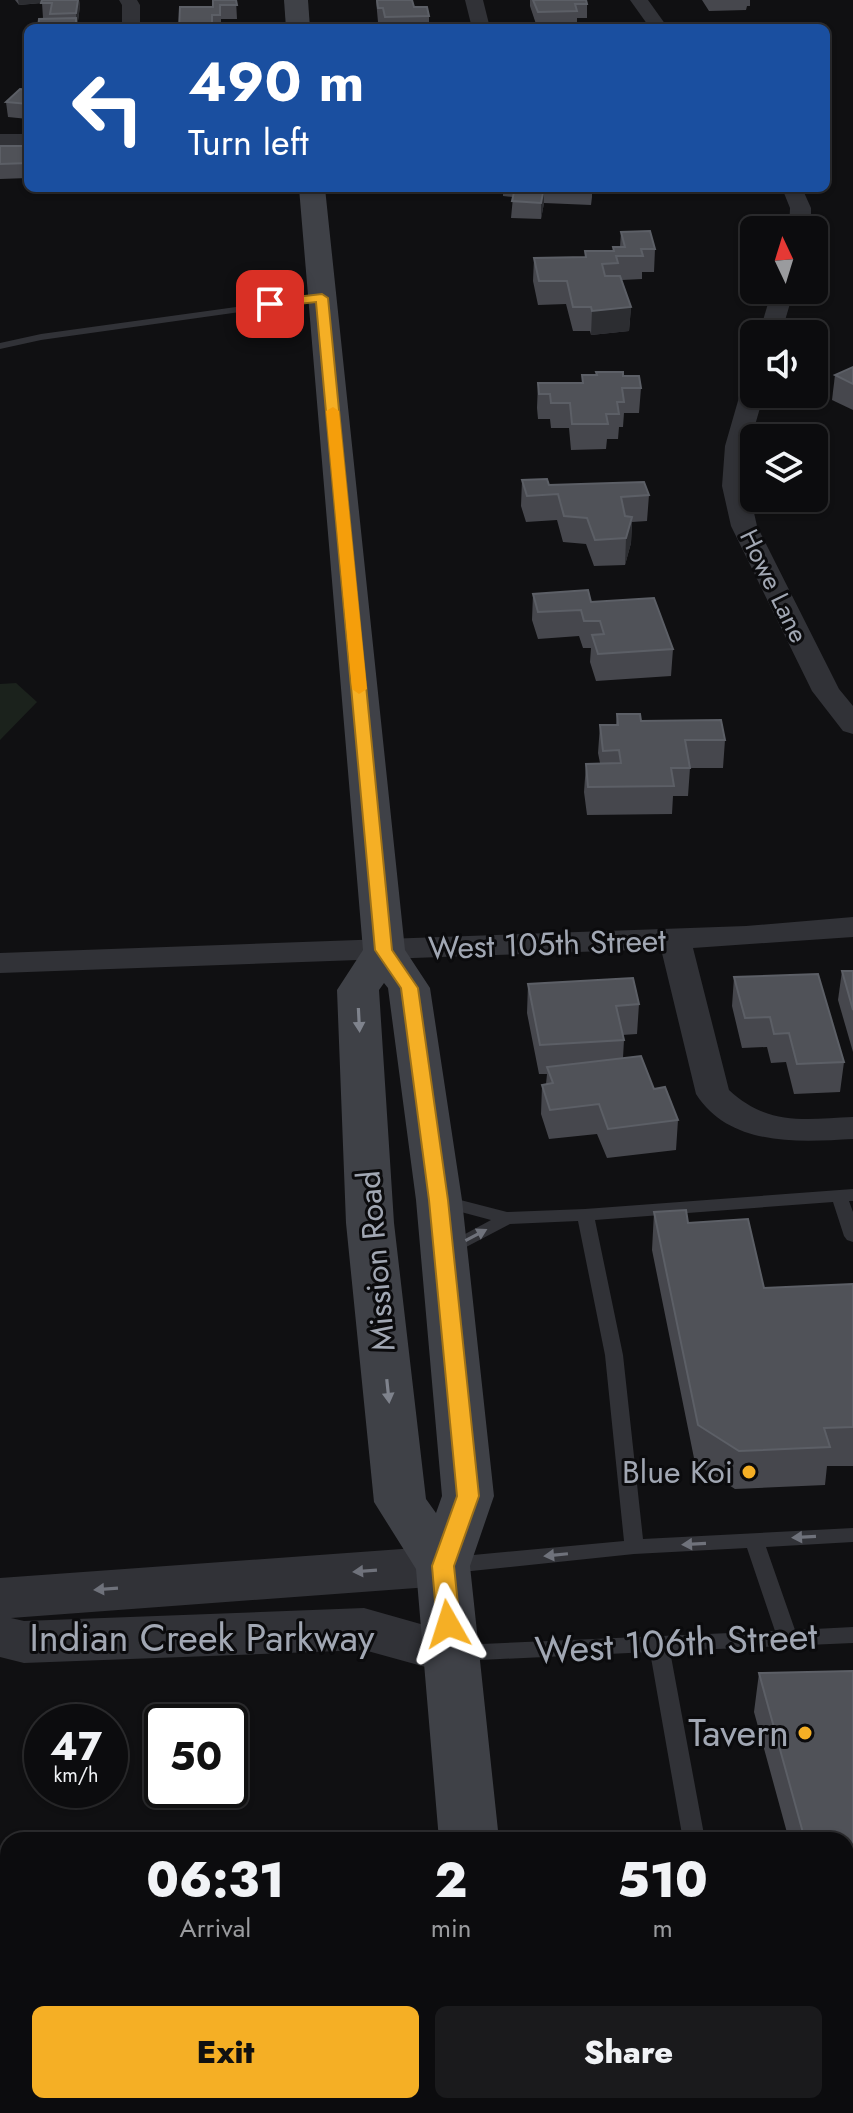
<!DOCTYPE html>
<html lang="en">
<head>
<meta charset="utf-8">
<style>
	body { margin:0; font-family:Jost,sans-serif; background:#1a1a1c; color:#f1f3f6; height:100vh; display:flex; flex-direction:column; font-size:30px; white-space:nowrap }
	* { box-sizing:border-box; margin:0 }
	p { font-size:26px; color:#9a9b9e }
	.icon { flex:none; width:44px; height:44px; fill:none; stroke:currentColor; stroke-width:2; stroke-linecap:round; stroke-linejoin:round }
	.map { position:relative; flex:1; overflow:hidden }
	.details { position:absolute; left:0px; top:1832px; width:854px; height:282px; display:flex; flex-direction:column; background:#0c0c0e; border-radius:24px 24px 0 0; box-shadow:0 2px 6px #0004,0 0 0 2px #2c2c2e }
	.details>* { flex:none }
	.top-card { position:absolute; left:24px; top:24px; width:806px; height:168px; border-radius:12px; box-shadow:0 2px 6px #0004,0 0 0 2px #2c2c2e; background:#1a4fa0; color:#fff; overflow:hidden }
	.needle { width:52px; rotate:356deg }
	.tools { position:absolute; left:740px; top:216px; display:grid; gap:16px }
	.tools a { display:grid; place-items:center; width:88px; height:88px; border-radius:12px; background:#0c0c0e; box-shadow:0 2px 6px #0004,0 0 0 2px #2c2c2e; font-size:40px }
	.speed { position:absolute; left:24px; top:1704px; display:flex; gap:16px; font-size:40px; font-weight:700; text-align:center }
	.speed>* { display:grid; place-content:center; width:104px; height:104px; border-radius:50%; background:#0c0c0e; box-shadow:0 2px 6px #0004,0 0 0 2px #2c2c2e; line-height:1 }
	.speed small { font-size:20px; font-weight:400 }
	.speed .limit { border:4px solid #111; border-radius:12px; background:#fff; color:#111 }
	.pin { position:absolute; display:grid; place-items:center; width:68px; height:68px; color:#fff; margin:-34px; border-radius:16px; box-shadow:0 4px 12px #0006 }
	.me { position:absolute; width:88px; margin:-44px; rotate:354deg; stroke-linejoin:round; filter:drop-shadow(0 0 6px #0008) }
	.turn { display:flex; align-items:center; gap:28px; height:168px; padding:0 32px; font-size:36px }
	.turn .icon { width:104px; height:104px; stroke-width:2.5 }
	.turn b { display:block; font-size:56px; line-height:68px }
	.eta { display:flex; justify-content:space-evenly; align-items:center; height:136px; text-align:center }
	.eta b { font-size:48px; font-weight:800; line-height:56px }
	.button { display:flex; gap:16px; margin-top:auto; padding:16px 32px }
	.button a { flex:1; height:92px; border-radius:12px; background:#f5af25; color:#111; font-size:32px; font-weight:800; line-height:92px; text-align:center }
	.button a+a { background:#1a1a1c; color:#f1f3f6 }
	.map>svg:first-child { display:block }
</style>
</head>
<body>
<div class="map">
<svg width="853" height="2113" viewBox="0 0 853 2113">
	<rect width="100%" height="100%" fill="#101012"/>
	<!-- green -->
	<polygon fill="#1b221c" points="16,683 37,702 0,740 0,684"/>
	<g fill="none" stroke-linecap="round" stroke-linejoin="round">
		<!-- service -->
		<g fill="#313237" fill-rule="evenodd">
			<polygon points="322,295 327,298 326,300 41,340 0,349 0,343 41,334"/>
			<polygon points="853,1189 853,1201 849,1201 853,1212 853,1242 847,1240 844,1236 833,1202 595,1220 623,1355 643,1539 853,1528 853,1542 766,1547 795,1630 853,1627 853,1643 670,1651 705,1840 683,1840 650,1652 459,1661 452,1659 449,1653 452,1647 459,1645 775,1631 747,1548 634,1554 452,1573 445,1570 442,1565 445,1560 452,1557 624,1541 605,1355 578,1221 510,1224 449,1256 443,1254 440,1250 443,1246 491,1220 435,1205 432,1201 441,1195 507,1212 585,1209"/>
			<polygon points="853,1997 853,2017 846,2018 846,1998"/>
			<polygon points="725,2106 749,2106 750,2113 726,2113"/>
		</g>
		<!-- minor -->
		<g fill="#313237" fill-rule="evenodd">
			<polygon points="119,0 137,0 140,5 140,28 122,28 122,5"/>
			<polygon points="465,0 483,0 490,28 472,28"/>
			<polygon points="630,0 648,0 668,28 650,28"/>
			<rect x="0" y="134" width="28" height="12"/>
			<polygon points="782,188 802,188 811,208 811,230 789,230 790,208"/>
			<polygon points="772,290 794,290 781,334 759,334"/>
			<polygon points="754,380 754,394 764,394 749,446 748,486 757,526 839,689 853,706 853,734 843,731 812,691 731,526 722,486 725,446 742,387 746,382"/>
			<path d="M853,917v20l-160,11 36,142c39,36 75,29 124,27v22c-55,3 -123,8 -157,-45l-35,-145 -661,24v-20l746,-27z"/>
		</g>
		<!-- tertiary -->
		<polygon fill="#313237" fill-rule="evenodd" points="443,1546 461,1552 469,1566 461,1580 443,1586 11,1618 24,1621 364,1608 470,1638 478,1653 470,1668 451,1674 364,1650 24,1663 0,1657 0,1578"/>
		<!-- secondary -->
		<g fill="#3f4147" fill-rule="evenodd">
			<polygon points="284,0 308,0 310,28 286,28"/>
			<path d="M299,188h26l80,762 25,38 32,212 32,296 -24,70 29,274h-60l-23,-271 -42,-67 -28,-279 -9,-233 26,-40zM384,983l4,5 28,212 26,296 -6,17 -10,-14 -32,-276 -15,-233z"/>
			<polygon points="460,2106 524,2106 525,2113 461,2113"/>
		</g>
	</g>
	<!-- wall -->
	<g fill="#46474d">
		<polygon points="15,0 79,0 80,6 77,28 38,28 51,19 43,18 42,3 19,5"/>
		<polygon points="236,0 237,19 221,19 221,28 179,28 213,7"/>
		<polygon points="376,0 412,0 414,7 429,16 429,28 384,28 383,22 378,22"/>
		<polygon points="530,0 586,0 587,4 587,18 577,18 577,26 537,27 530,6"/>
		<polygon points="702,0 760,0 750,0 750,6 747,6 746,10 709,11"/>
		<polygon points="28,90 28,119 8,117 6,102"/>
		<polygon points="0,146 28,146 28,178 0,179"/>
		<polygon points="503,188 592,188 592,197 591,205 544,203 541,219 511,218 513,197 503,196"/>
		<polygon points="621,232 655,249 654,272 642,272 642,279 622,280 631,307 629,331 591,335 590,331 573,331 566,304 538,305 533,281 534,258 585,257 585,251 613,251 613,247 620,247"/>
		<polygon points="853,367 853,410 832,400 835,375"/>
		<polygon points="582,375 623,376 641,388 639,413 624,413 623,427 619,427 618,439 607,439 606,449 571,450 569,428 551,428 550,419 538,419 537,408 538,383 582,383"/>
		<polygon points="522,480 549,485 649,495 647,521 632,522 631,543 625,565 594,566 586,544 563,542 557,520 526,522 521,506"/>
		<polygon points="533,594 591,602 673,649 671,676 596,681 590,662 591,648 583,648 579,636 538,639 532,620"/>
		<polygon points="617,714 725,740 723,768 690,768 688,796 673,796 672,814 587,815 584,792 586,764 600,763 598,753 600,725 616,725"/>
		<polygon points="842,971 853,971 853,1052 838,1000"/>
		<polygon points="734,977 844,1062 840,1092 794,1094 786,1062 771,1063 767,1047 742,1048 732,1006"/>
		<polygon points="528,984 639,1004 637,1034 622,1035 624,1040 623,1058 654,1089 678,1120 676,1150 607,1158 597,1134 549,1139 541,1114 542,1085 546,1084 547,1074 539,1074 527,1013"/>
		<polygon points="654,1212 688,1223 764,1288 853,1284 853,1466 827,1466 825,1485 735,1489 695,1463 652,1250"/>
		<polygon points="853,1671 853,1942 846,1943 846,1840 789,1840 754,1712 759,1673"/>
	</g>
	<!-- shaded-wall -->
	<g fill="#2c2d31">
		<polygon points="18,0 60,0 60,1 19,5"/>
		<polygon points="78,0 79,0 80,6 77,28 76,28 76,13"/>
		<polygon points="544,188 544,203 541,219 541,203"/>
		<polygon points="631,307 629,331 591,335 592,311"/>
		<polygon points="632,517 631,543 625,565 626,538"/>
	</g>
	<!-- building -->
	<g fill="#505258" stroke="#5c5f66" stroke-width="2">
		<polygon points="42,0 78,0 76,13 50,14 52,3 41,3"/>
		<polygon points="213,0 236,0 237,5 220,5 220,15 212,15 212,28 179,28 180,7 213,7"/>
		<polygon points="377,0 412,0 414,7 427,7 429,16 385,17 383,8 378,8"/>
		<polygon points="533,0 586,0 587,4 575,4 577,11 538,12"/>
		<polygon points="76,18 76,25 68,25 68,28 38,28 39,19"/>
		<polygon points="20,89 28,90 28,104 6,102"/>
		<polygon points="0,146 28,146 28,163 0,164"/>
		<polygon points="515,188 544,188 541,203 512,201"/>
		<polygon points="650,231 655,249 641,249 643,256 616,256 618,263 602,264 605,276 620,276 631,307 592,311 591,307 573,307 567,281 539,281 534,258 586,257 585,251 614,251 613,247 625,247 621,232"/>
		<polygon points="853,367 853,384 835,375"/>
		<polygon points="596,372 623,372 623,376 639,376 641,388 622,388 624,402 617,402 619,414 606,414 608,424 572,424 570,403 551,403 550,394 539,394 538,383 583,383 582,375 597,375"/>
		<polygon points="547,479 549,485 644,482 649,495 621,497 625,516 632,517 626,538 595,540 587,518 564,516 558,494 527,496 522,480"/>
		<polygon points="588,590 591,602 654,598 673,649 598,654 592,635 604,634 600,621 584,621 581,610 538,612 533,594"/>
		<polygon points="617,714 640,714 641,721 721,720 725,740 685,740 690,768 671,768 674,786 588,787 586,764 621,763 619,750 603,751 600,725 618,725"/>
		<polygon points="842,971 853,971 853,1010"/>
		<polygon points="818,974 844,1062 797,1064 789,1033 774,1034 770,1017 745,1018 734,977"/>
		<polygon points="633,978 639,1004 616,1006 624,1040 540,1045 528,984"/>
		<polygon points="641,1056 654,1089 665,1087 678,1120 608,1129 599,1104 550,1110 542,1085 553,1083 547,1067"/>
		<polygon points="686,1210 688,1223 748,1219 764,1288 853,1284 853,1427 824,1428 830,1447 739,1451 698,1425 654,1212"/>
		<polygon points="853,1671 853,1905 846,1905 846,1840 805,1840 759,1673"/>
	</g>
	<!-- one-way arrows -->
	<defs><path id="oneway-solid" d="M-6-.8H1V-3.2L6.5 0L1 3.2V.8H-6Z" transform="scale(2)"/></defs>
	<g fill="#7f838d">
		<use href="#oneway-solid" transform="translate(359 1020) rotate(87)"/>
		<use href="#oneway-solid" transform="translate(388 1391) rotate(84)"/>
	</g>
	<g fill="#6f727b">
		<use href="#oneway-solid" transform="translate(476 1235) rotate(-28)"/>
		<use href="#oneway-solid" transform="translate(804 1537) rotate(177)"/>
		<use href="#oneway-solid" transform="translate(694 1544) rotate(177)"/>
		<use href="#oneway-solid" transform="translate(556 1555) rotate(174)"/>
		<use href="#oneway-solid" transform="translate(365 1571) rotate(176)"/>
		<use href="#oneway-solid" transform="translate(106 1589) rotate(176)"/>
	</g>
	<!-- route -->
	<polygon fill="#f5af25" stroke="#9f7218" stroke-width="2" points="322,294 328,298 392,950 418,988 448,1200 479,1496 454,1566 460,1624 456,1630 448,1633 440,1630 437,1624 432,1566 457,1496 429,1200 401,988 375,950 316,302 270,307 264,304 270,300"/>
	<!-- slow -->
	<polygon fill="#f59e0b" points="333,407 339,411 367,689 359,694 352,689 326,411"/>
	<!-- markers -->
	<g fill="#f5af25" stroke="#0b0b0d" stroke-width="3">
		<circle cx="749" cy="1472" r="8"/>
		<circle cx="805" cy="1733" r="8"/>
	</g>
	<g text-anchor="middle" stroke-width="6" stroke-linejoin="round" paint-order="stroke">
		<!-- far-street labels -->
		<g font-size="26" fill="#a1a7b3" stroke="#0b0b0d">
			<text transform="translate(774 586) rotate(64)" y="9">Howe Lane</text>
		</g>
		<!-- street labels -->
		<g font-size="32" fill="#a1a7b3" stroke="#0b0b0d">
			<text transform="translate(547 944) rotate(-2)" y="11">West 105th Street</text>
			<text transform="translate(376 1261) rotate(-95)" y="11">Mission Road</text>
		</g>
		<!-- poi labels -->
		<g font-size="32" fill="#a1a7b3" stroke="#0b0b0d" text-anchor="end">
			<text x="733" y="1483">Blue Koi</text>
		</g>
		<!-- near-street labels -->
		<g font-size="38" fill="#a1a7b3" stroke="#0b0b0d">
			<text x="202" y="1651">Indian Creek Parkway</text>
			<text transform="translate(676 1643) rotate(-3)" y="13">West 106th Street</text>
		</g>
		<!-- near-poi labels -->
		<g font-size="38" fill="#a1a7b3" stroke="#0b0b0d" text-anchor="end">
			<text x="789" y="1746">Tavern</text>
		</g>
	</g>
</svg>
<div class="tools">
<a><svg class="needle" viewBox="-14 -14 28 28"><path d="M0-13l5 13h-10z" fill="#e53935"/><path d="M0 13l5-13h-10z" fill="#9a9b9e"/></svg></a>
<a><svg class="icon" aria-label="sound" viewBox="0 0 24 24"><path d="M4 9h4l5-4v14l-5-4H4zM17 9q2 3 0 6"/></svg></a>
<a><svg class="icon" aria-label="layers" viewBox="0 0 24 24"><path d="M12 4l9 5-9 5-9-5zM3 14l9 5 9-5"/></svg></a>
</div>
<div class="speed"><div>47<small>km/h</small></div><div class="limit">50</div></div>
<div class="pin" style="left:270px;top:304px;background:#d93025"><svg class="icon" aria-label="arrive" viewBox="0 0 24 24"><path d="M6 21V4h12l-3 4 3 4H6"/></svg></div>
<svg class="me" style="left:448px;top:1624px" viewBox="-20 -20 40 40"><path d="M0-17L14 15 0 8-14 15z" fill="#f5af25" stroke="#fff" stroke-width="4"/></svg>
<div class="top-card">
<div class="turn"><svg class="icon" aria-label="left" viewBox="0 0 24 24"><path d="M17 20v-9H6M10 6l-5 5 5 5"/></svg><div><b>490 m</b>Turn left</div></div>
</div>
<section class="details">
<div class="eta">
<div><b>06:31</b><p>Arrival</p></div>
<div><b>2</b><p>min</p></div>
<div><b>510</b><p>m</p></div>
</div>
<div class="button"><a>Exit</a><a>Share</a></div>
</section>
</div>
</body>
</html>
